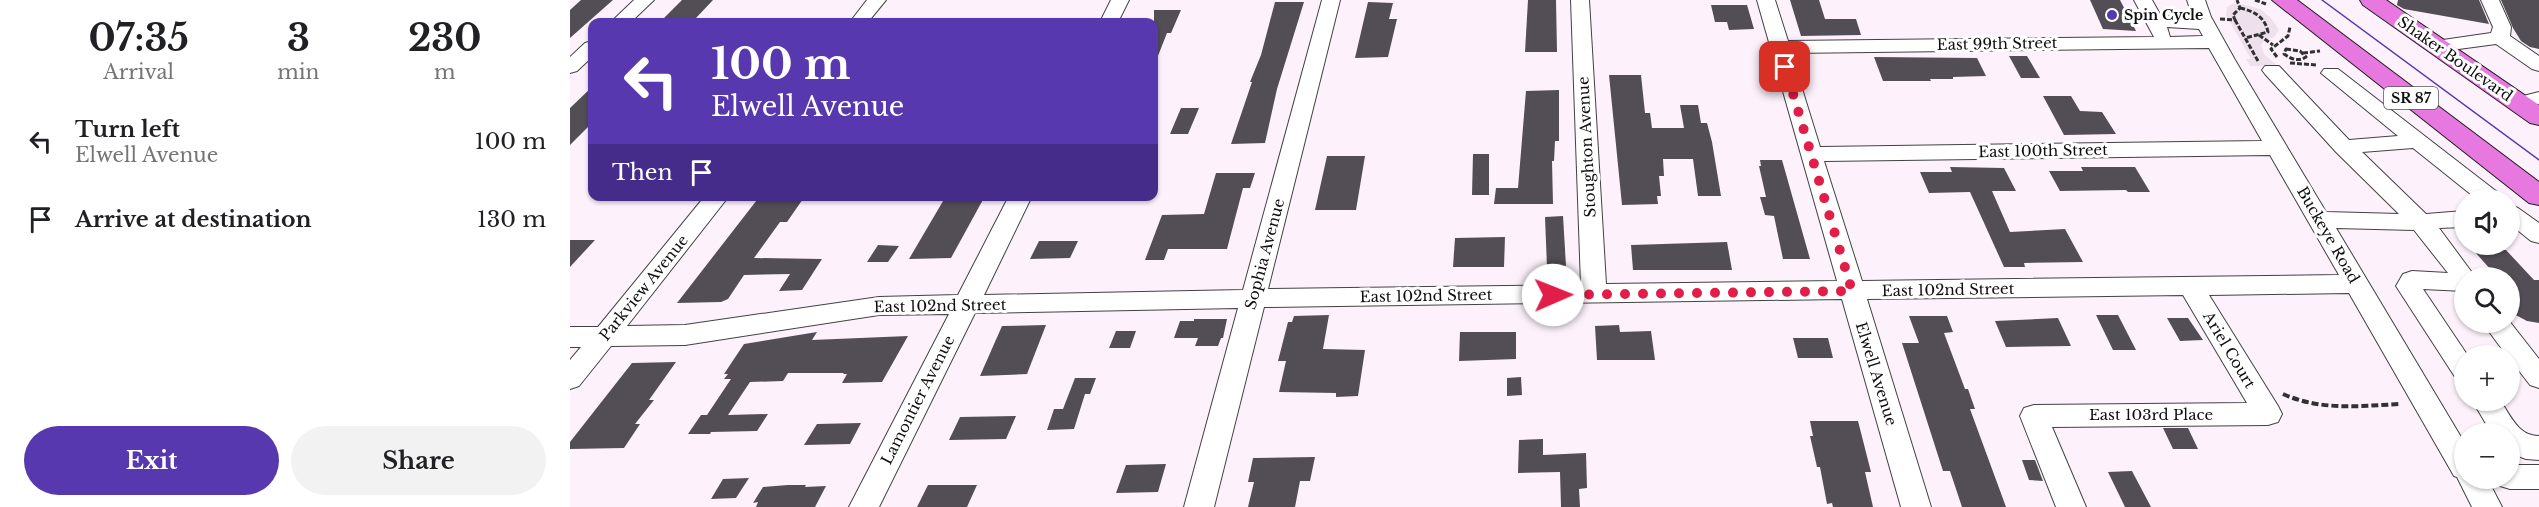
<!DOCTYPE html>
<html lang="en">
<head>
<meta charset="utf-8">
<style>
	body { margin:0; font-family:"Libre Baskerville",serif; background:#f2f2f2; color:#202124; height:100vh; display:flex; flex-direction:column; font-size:22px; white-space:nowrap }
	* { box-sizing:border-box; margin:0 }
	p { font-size:20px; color:#757577 }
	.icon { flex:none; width:33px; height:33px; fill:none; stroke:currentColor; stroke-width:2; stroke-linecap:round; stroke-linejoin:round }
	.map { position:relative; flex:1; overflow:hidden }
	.side { display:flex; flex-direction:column; background:#fff; width:570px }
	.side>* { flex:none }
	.banner { position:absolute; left:18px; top:18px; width:570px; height:183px; border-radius:12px; box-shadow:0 2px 4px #0004; background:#5738ae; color:#fff; overflow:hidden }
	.tools { position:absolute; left:1884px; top:189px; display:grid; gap:12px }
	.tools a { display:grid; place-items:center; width:66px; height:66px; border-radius:50%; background:#fff; box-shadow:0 2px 4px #0004; font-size:30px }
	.pin { position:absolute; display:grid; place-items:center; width:51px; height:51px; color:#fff; margin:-26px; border-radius:12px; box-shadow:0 3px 9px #0006 }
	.me { position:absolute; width:66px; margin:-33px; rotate:89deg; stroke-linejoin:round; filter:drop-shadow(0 0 4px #0008) }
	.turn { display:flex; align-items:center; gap:21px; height:126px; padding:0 24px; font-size:27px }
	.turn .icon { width:78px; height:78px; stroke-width:2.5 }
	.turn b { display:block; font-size:42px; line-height:51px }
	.then { display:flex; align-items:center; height:57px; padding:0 24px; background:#0003; gap:12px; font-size:22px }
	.eta { display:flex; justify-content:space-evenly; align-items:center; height:102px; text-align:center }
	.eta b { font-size:36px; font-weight:700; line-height:42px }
	.button { display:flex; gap:12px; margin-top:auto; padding:12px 24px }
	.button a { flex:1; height:69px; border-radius:36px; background:#5738ae; color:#fff; font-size:24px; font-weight:700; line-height:69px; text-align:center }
	.button a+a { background:#f2f2f2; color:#202124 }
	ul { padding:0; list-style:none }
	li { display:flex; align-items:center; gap:18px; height:78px; padding:0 24px }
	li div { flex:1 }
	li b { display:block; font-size:22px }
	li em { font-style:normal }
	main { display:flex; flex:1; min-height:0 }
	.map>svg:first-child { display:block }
</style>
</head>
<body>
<main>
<section class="side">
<div class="eta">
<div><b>07:35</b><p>Arrival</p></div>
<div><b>3</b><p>min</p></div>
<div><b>230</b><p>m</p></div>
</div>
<ul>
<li><svg class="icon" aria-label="left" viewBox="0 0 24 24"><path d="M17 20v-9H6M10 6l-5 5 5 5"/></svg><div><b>Turn left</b><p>Elwell Avenue</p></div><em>100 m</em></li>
<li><svg class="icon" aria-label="arrive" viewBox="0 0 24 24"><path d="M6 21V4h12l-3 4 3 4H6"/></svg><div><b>Arrive at destination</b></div><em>130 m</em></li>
</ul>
<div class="button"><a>Exit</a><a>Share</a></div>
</section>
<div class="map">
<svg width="1969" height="507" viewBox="0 0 1969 507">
	<rect width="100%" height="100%" fill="#fdf2fc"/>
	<!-- plaza -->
	<polygon fill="#eee1ed" points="1662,4 1672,4 1690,9 1701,18 1709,30 1704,37 1694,41 1691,45 1694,54 1708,66 1696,70 1693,66 1680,66 1676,59 1681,59 1656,15 1657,7"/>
	<!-- building -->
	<g fill="#534d56">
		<polygon points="11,0 43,0 0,38 0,10"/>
		<polygon points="112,0 143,0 126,18 94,18"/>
		<polygon points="958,0 986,0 987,52 955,52"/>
		<polygon points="1220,0 1249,0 1255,19 1286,19 1291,35 1231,36"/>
		<polygon points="1520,0 1550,0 1566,31 1533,29"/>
		<polygon points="1828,0 1909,0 1919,24 1834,9 1827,5"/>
		<polygon points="1931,0 1969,0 1969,49 1960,47 1951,41 1943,28"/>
		<polygon points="705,2 734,2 707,89 695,143 661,144 682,82 680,82 691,55"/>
		<polygon points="798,2 823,3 819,19 827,19 818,57 785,58"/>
		<polygon points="1141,5 1177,5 1184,29 1159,30 1157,22 1145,22"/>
		<polygon points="584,10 611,10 601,33 597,33 584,66"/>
		<polygon points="1439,56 1457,56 1470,78 1451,78"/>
		<polygon points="1304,57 1407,58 1416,76 1383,77 1383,79 1360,79 1361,81 1313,81"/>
		<polygon points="1039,75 1071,75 1075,113 1080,113 1082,128 1114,128 1110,105 1128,105 1131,123 1137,123 1142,142 1151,196 1128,196 1123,159 1093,159 1094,176 1089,176 1091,196 1087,196 1088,204 1052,205"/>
		<polygon points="22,87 22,123 0,145 0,108"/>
		<polygon points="989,90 989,141 985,141 984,161 982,161 983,204 924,204 926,188 948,188 956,91"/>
		<polygon points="1473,96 1501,96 1510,111 1532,112 1546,134 1494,135"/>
		<polygon points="611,108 629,108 618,134 600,134"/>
		<polygon points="903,154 919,154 919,195 902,195"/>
		<polygon points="757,156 795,156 786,210 745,210"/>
		<polygon points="1190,160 1212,160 1240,259 1213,259 1204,216 1195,215 1190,197 1196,197 1189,166 1191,166"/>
		<polygon points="1380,167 1434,168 1446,191 1422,191 1440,232 1495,229 1513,262 1454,263 1455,267 1434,267 1400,192 1359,193 1350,172 1382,172"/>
		<polygon points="1511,167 1565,167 1580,192 1558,192 1556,190 1490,191 1479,171 1513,171"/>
		<polygon points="646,173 685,173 680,188 673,188 657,249 598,249 594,260 575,260 592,215 634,214"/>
		<polygon points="190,196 235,196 217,222 210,222 184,258 252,259 232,290 209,291 220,274 174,275 158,299 151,302 107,303"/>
		<polygon points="376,196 415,196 381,258 339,259"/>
		<polygon points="993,216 996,266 977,267 975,217"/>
		<polygon points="935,237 934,267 883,267 885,238"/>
		<polygon points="0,240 25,240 0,267"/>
		<polygon points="469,241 508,241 500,258 460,259"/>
		<polygon points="1157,242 1162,270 1063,270 1061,245"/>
		<polygon points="1898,244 1925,244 1930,250 1936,250 1964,280 1969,280 1969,323 1957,321 1940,312 1940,278 1928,278"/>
		<polygon points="308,245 329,246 318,262 297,262"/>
		<polygon points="759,315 753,349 795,350 788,396 766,397 766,393 709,392 716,361 708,361 718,322 722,322 724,316"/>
		<polygon points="1526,315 1548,315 1566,350 1543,350"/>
		<polygon points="1339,316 1377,316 1383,332 1374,333 1395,389 1398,389 1405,409 1400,409 1436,507 1392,507 1380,471 1373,471 1332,343 1349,343"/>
		<polygon points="1488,318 1501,346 1436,347 1425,321"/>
		<polygon points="1597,318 1618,318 1633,340 1610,341"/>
		<polygon points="624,319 657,319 653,338 651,338 648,346 625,346 628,338 604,338 610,321 624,321"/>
		<polygon points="476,325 457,374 410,376 432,326"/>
		<polygon points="1049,325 1050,332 1081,331 1085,360 1027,360 1025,326"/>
		<polygon points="546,331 566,331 560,348 539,348"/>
		<polygon points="247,332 242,340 338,336 312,382 272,383 277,374 273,374 274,373 218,373 213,381 180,382 158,415 198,414 187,431 141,432 140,434 118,434 131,415 137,415 161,379 154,379 158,374 154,374 174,344"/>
		<polygon points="890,332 946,332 946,359 889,361"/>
		<polygon points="1223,338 1258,338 1263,358 1228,358"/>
		<polygon points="106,362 79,400 84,400 65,424 70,424 54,448 0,449 0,442 62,363"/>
		<polygon points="951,377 952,395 937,396 937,378"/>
		<polygon points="505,378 526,378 520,394 515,394 504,429 477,430 484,409 493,409"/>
		<polygon points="446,416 436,439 379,440 390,417"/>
		<polygon points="1240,421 1288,421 1301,472 1295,472 1303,507 1263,507 1262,503 1257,504 1250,467 1247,467 1240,436 1243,436"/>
		<polygon points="291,423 280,444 234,445 247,424"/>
		<polygon points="1593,428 1618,428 1628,449 1603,449"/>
		<polygon points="973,439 973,455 1016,453 1017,488 1009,489 1010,507 991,507 990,472 948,473 949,440"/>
		<polygon points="745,457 740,481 730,481 725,507 678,507 684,482 678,482 683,458"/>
		<polygon points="1452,460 1465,460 1473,481 1459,480"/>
		<polygon points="596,464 588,492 546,493 556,465"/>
		<polygon points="1562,471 1581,507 1555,507 1538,472"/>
		<polygon points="179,478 166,498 141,499 153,479"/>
		<polygon points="218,485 236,485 235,487 256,486 245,507 186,507 188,502 183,503 193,487"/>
		<polygon points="358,485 407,485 397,507 347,507"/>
	</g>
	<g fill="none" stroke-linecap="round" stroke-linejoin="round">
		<defs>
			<g id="minor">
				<polygon points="64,0 84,0 61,22 41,22"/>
				<polygon points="297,0 316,0 298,22 280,22"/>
				<polygon points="541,0 559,0 548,22 530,22"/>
				<path d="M752,0h18l-72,289 313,-4 -10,-285h18l17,284 231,-3 -80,-281h18l13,41 366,-4 -20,-37h18l9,16 32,2 -6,-18h18l6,17 24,43 91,152 73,2 -63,-62 -71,-78 -3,-4 3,-4h14l70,74 49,-4 -77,-63 3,-4h14l163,126 3,5h-26l-65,-52 -51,4 64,62 38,-3v16l-25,1 37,50h-12v13l-41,-2 45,67h-4v24l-9,-3 -59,-91 7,-12 9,-3 36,2 -34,-43 -78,-2 128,214v36h23l15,29h-30l-15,-30 -3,-1 -105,-183 -140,2 69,111 4,8 -4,8 -10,3 -216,2 34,80h-30l-36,-91 4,-8 10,-3 213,-2 -64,-108 -316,4 64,208h-30l-59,-208 -578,8 -50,200h-30l54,-199 -263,5 -96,194h-30l100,-193 -70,1 -194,30 -74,1 -32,40 -9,3v-29l11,-13h-11v-20h28l107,-131h24l-102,130 58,-1 194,-28 79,-2 51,-99h23l-48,99 259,-5zM1597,27l32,2 4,7 -33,1zM1639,48l53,93 -442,6 -29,-94zM1700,155l69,120 -477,6 -38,-120z"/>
				<polygon points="1911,0 1929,0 1941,27 1940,36 1969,56 1969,71 1962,69 1926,44 1866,52 1859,50 1856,46 1859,42 1921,33 1923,27"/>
				<polygon points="22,41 22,57 7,71 0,73 0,57 15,43"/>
				<polygon points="1969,92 1969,104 1948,109 1941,107 1938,103 1941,99"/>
				<polygon points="1940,205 1948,208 1969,223 1969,243 1961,241 1940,224"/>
				<polygon points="1912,322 1940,322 1969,359 1969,388 1960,385 1940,359 1940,356 1937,356"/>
				<path d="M1902,400h28c11,16 18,36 39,36v24l-13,-1 -16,-6v-19h-18z"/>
				<polygon points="1940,465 1969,465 1969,489 1940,489 1930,486 1926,478 1940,478"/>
			</g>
			<g id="major">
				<polygon points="1702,0 1727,0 1969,182 1969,205 1959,203"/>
				<polygon points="1790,0 1816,0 1969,105 1969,125 1960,123 1793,5"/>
			</g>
		</defs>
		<!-- minor casing -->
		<use href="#minor" stroke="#424242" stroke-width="2"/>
		<!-- major casing -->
		<use href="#major" stroke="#202020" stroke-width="2"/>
		<!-- path-far1 -->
		<g stroke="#313131" stroke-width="3" stroke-dasharray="5 2" stroke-linecap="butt">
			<polyline points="1685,0 1696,4"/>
			<path d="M1670,8c14,3 25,9 28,24l-23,6"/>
			<polyline points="1650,19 1665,20 1663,15 1670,8 1667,0"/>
			<polyline points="1665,20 1688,61"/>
			<polyline points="1689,35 1703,45"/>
			<path d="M1716,49l14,2 6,6c-8,5 -15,2 -22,-3z"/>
			<polyline points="1733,53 1750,51"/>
			<polyline points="1707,57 1701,49 1718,36 1720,27"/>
			<polyline points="1720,63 1747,65"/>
		</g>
		<!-- path -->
		<path stroke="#313131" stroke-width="4" stroke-dasharray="7 3" stroke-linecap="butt" d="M1713,394c38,17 77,12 117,10"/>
		<!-- minor -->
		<use href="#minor" fill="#fff" fill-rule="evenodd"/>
		<!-- major -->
		<use href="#major" fill="#e778e0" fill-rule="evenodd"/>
		<!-- tram -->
		<polyline stroke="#5738ae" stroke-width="1.5" points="1752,0 1969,160"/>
	</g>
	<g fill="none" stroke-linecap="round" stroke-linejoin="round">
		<!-- route -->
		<polyline stroke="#e11d48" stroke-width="10" stroke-dasharray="0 18" points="983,295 1282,291 1215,67"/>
	</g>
	<!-- markers -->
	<circle fill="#5738ae" stroke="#fff" stroke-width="2" cx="1542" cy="15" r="6"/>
	<g text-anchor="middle" stroke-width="6" stroke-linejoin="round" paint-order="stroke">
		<!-- far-poi labels -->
		<g font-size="14" font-weight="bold" fill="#0f0f0f" stroke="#fff" text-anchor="start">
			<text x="1554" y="20">Spin Cycle</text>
		</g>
		<!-- shield labels -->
		<rect fill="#fff" stroke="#575757" stroke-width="1.5" x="1814" y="87" width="54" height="22" rx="4.5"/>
		<g font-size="14" font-weight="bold" fill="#0f0f0f">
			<text x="1841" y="103">SR 87</text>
		</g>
		<!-- street labels -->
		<g font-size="15" fill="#0f0f0f" stroke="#fff">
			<text transform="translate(1427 44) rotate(-1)" y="5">East 99th Street</text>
			<text transform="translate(1885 59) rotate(35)" y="5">Shaker Boulevard</text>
			<text transform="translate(1017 147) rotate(-93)" y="5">Stoughton Avenue</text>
			<text transform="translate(1473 151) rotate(-1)" y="5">East 100th Street</text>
			<text transform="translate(1758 235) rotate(60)" y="5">Buckeye Road</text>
			<text transform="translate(695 254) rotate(-75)" y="5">Sophia Avenue</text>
			<text transform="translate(74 288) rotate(-51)" y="5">Parkview Avenue</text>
			<text transform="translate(1378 290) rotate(-1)" y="5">East 102nd Street</text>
			<text transform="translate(856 296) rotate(-1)" y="5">East 102nd Street</text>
			<text transform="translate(370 306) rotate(-1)" y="5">East 102nd Street</text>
			<text transform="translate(1659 350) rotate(59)" y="5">Ariel Court</text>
			<text transform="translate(1306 374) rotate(73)" y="5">Elwell Avenue</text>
			<text transform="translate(348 400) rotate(-63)" y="5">Lamontier Avenue</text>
			<text x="1581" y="420">East 103rd Place</text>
		</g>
	</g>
</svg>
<div class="tools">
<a><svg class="icon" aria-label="sound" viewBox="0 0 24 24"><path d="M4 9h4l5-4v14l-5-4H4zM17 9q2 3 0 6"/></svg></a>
<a><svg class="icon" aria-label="search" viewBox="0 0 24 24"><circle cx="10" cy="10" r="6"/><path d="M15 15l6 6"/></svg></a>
<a>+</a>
<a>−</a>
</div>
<div class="pin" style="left:1215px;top:67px;background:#d93025"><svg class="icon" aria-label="arrive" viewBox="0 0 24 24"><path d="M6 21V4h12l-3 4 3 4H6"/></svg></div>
<svg class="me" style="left:983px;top:295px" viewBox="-20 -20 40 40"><circle r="19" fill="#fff"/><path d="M0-13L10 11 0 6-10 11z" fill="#e11d48"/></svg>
<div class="banner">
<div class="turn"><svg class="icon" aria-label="left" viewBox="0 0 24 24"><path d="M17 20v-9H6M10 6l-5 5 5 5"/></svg><div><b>100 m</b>Elwell Avenue</div></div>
<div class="then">Then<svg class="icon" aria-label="arrive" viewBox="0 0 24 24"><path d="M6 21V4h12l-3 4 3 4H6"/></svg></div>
</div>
</div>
</main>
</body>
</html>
